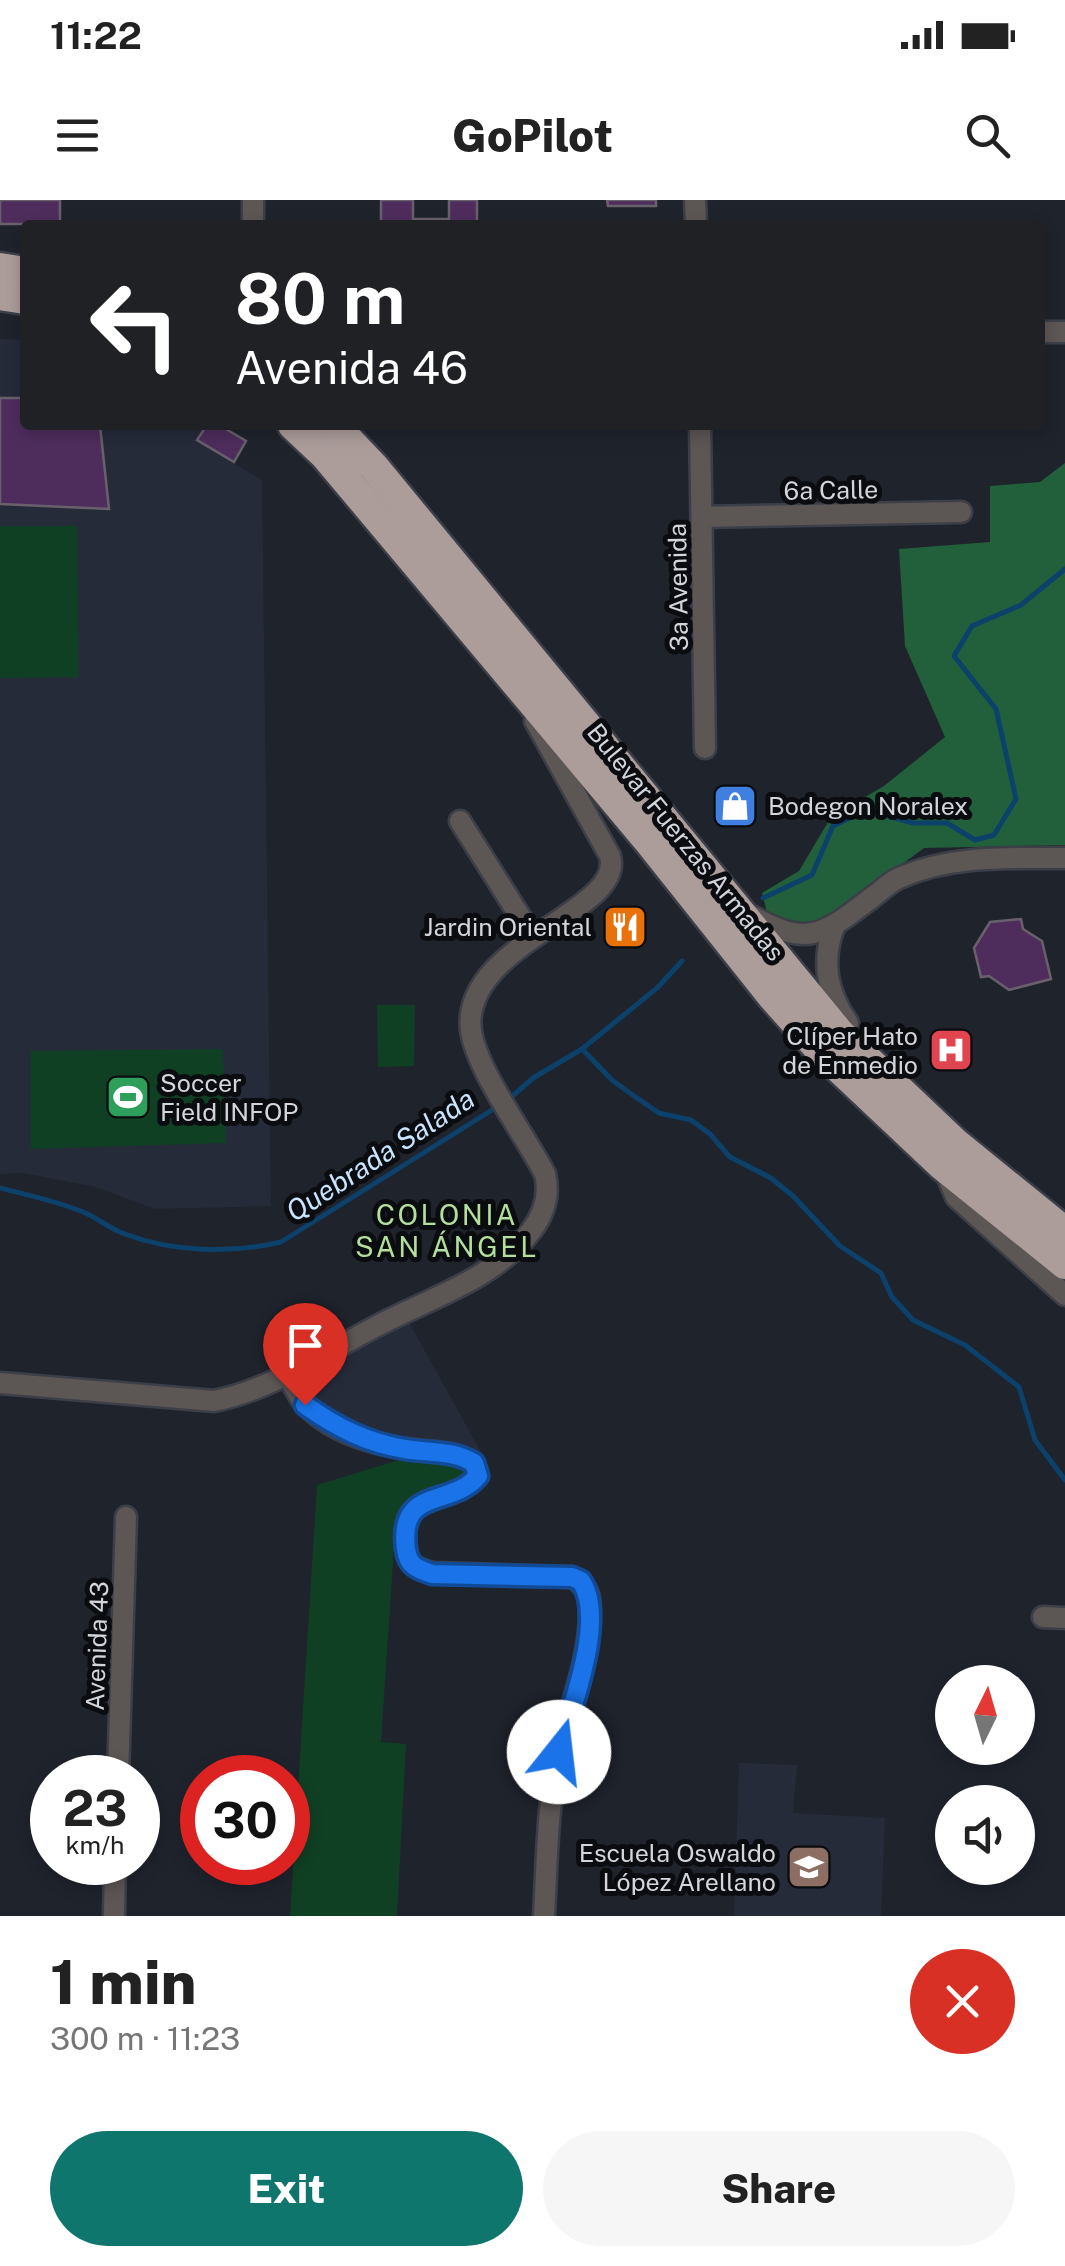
<!DOCTYPE html>
<html lang="en">
<head>
<meta charset="utf-8">
<style>
	body { margin:0; font-family:"Public Sans",sans-serif; background:#f6f6f6; color:#222; height:100vh; display:flex; flex-direction:column; font-size:38px; white-space:nowrap }
	* { box-sizing:border-box; margin:0 }
	p { font-size:32px; color:#767676 }
	.icon { flex:none; width:55px; height:55px; fill:none; stroke:currentColor; stroke-width:2; stroke-linecap:round; stroke-linejoin:round }
	.map { position:relative; height:1716px; overflow:hidden }
	.drawer { display:flex; flex-direction:column; background:#fff; flex:1 }
	.drawer>* { flex:none }
	.hud { position:absolute; left:20px; top:20px; width:1025px; height:210px; border-radius:10px; box-shadow:0 5px 15px #0003; background:#202124; color:#fff; overflow:hidden }
	.needle { width:65px; rotate:5deg }
	.fabs { position:absolute; left:935px; top:1465px; display:grid; gap:20px }
	.fabs a { display:grid; place-items:center; width:100px; height:100px; border-radius:50%; background:#fff; box-shadow:0 5px 15px #0003; font-size:50px }
	.speed { position:absolute; left:30px; top:1555px; display:flex; gap:20px; font-size:50px; font-weight:700; text-align:center }
	.speed>* { display:grid; place-content:center; width:130px; height:130px; border-radius:50%; background:#fff; box-shadow:0 5px 15px #0003; line-height:1 }
	.speed small { font-size:25px; font-weight:400 }
	.speed .limit { border:15px solid #d22; background:#fff; color:#111 }
	.pin { position:absolute; display:grid; place-items:center; width:85px; height:85px; color:#fff; margin:-102px -42px; border-radius:50% 50% 50% 0; rotate:-45deg; box-shadow:0 0 10px #0007 }
	.pin .icon { rotate:45deg }
	.me { position:absolute; width:110px; margin:-55px; rotate:16deg; stroke-linejoin:round; filter:drop-shadow(0 0 8px #0008) }
	.turn { display:flex; align-items:center; gap:35px; height:210px; padding:0 50px; font-size:45px }
	.turn .icon { width:130px; height:130px; stroke-width:2.5 }
	.turn b { display:block; font-size:70px; line-height:85px }
	.round { display:grid; place-items:center; flex:none; width:105px; height:105px; border-radius:52px; background:#f6f6f6 }
	.summary { display:flex; align-items:center; justify-content:space-between; height:170px; padding:0 50px }
	h1 { font-size:60px; font-weight:800; line-height:75px }
	.primary-button { display:flex; gap:20px; margin-top:auto; padding:20px 50px }
	.primary-button a { flex:1; height:115px; border-radius:60px; background:#0f766e; color:#fff; font-size:40px; font-weight:800; line-height:115px; text-align:center }
	.primary-button a+a { background:#f6f6f6; color:#222 }
	.status { display:flex; justify-content:space-between; align-items:center; height:70px; padding:0 50px; background:#fff; direction:ltr }
	.status svg { height:28px; fill:currentColor }
	header { display:flex; justify-content:space-between; align-items:center; height:130px; padding:0 50px; background:#fff; font-size:45px; font-weight:800 }
	.map>svg:first-child { display:block }
</style>
</head>
<body>
<div class="status"><b>11:22</b><svg viewBox="0 0 49 12"><path d="M0 12V9h3v3zM5 12V6h3v6zM10 12V3h3v9zM15 12V0h3v12zM26 1h20v11H26zM47 4h2v5h-2z"/></svg></div>
<header><svg class="icon" aria-label="menu" viewBox="0 0 24 24"><path d="M4 6h16M4 12h16M4 18h16"/></svg>GoPilot<svg class="icon" aria-label="search" viewBox="0 0 24 24"><circle cx="10" cy="10" r="6"/><path d="M15 15l6 6"/></svg></header>
<div class="map">
<svg width="1065" height="1716" viewBox="0 0 1065 1716">
	<rect width="100%" height="100%" fill="#1f232c"/>
	<!-- built -->
	<g fill="#262b3a">
		<polygon points="0,139 25,140 25,225 204,225 196,241 262,280 271,1006 155,1009 96,987 23,973 0,974"/>
		<polygon points="407,1119 486,1261 478,1266 403,1247 325,1216 293,1177"/>
		<polygon points="739,1563 797,1565 793,1613 885,1618 881,1716 734,1716"/>
	</g>
	<!-- green -->
	<g fill="#0f4024">
		<polygon points="0,326 77,326 79,477 0,478"/>
		<polygon points="377,805 415,805 414,866 378,867"/>
		<polygon points="223,849 226,943 31,949 31,851"/>
		<path d="M412,1256c20,0 39,0 53,16 -21,30 -57,-4 -70,60l-14,210 25,2 -9,172h-107l27,-431z"/>
	</g>
	<!-- forest -->
	<polygon fill="#22603b" points="1065,263 1065,645 924,648 828,719 792,728 768,716 762,693 799,671 831,617 884,586 945,537 905,446 899,349 990,342 990,286 1040,282"/>
	<g fill="none" stroke-linecap="round" stroke-linejoin="round">
		<!-- stream -->
		<g stroke="#0b416a" stroke-width="5">
			<polyline points="763,698 812,675 833,626 867,610 913,623 947,623 975,640 994,635 1016,599 996,509 954,456 972,426 1021,405 1065,369"/>
			<polyline points="582,849 612,880 634,896 659,913 691,920 710,934 730,957 771,978 793,996 840,1046 881,1073 892,1097 913,1120 965,1145 1019,1187 1035,1240 1065,1280"/>
			<polyline points="509,899 533,878 582,849 657,788 682,761"/>
			<path d="M0,988c27,7 57,13 83,24 15,6 27,17 42,22 47,18 107,20 156,8l219,-137"/>
		</g>
	</g>
	<!-- building -->
	<g fill="#4e2d5d" stroke="#68616c" stroke-width="2.5">
		<rect x="0" y="0" width="60" height="24"/>
		<polygon points="381,0 413,0 413,19 449,19 449,0 477,0 477,25 381,25"/>
		<polygon points="607,0 656,0 656,6 608,6"/>
		<polygon points="0,198 25,198 25,225 100,225 109,309 0,304"/>
		<polygon points="207,225 219,225 246,241 234,262 197,240"/>
		<polygon points="1021,719 1023,729 1042,741 1051,779 1009,790 989,776 981,777 974,748 990,722"/>
	</g>
	<g fill="none" stroke-linecap="round" stroke-linejoin="round">
		<defs>
			<g id="minor">
				<polyline points="253,0 253,25"/>
				<polyline points="695,0 696,25"/>
				<polyline points="1040,132 1065,132"/>
				<polyline points="700,225 705,548"/>
				<polyline points="702,317 961,312"/>
				<polyline points="460,621 533,737"/>
				<path d="M752,716c58,33 73,17 122,-20 8,-6 16,-14 25,-18 52,-23 110,-20 166,-20"/>
				<path d="M834,727c-13,35 -7,66 14,96"/>
				<polyline points="945,971 956,997 1065,1095"/>
				<path d="M287,1173c6,11 11,25 20,33 26,27 71,40 107,44 20,2 42,2 60,13l4,13c-27,32 -80,10 -72,72 2,18 11,21 27,25l139,4c13,6 18,17 18,31 1,50 -20,97 -31,145 -12,53 -12,109 -15,163"/>
				<path d="M0,1183l214,18c57,-11 111,-48 161,-74 52,-28 119,-47 156,-96 14,-18 19,-36 14,-57 -20,-39 -68,-103 -74,-143 -11,-88 155,-119 139,-175l-75,-135"/>
				<polyline points="1043,1417 1065,1418"/>
				<polyline points="118,1578 126,1317"/>
				<polyline points="114,1716 115,1662"/>
			</g>
			<g id="highway">
				<polyline points="0,68 25,72"/>
				<polyline points="0,95 25,99"/>
				<polyline points="293,225 325,255 647,639 772,796 822,852 942,965 1065,1064"/>
				<polyline points="334,225 374,267 840,834 955,943 1065,1032"/>
			</g>
		</defs>
		<!-- minor casing -->
		<use href="#minor" stroke="#3c3f48" stroke-width="25"/>
		<!-- highway casing -->
		<use href="#highway" stroke="#3c3f48" stroke-width="35"/>
		<!-- minor -->
		<use href="#minor" stroke="#5c5655" stroke-width="20"/>
		<!-- highway -->
		<use href="#highway" stroke="#ac9d9b" stroke-width="30"/>
	</g>
	<g fill="none" stroke-linecap="round" stroke-linejoin="round">
		<defs>
			<path id="route" d="M305,1205c31,22 62,38 100,44 23,4 48,1 69,14l4,13c-27,32 -80,10 -72,73 2,17 11,20 26,25l140,3 9,4c26,39 -11,129 -22,171"/>
		</defs>
		<!-- route casing -->
		<use href="#route" stroke="#114b97" stroke-width="25"/>
		<!-- route -->
		<use href="#route" stroke="#1a73e8" stroke-width="18"/>
	</g>
	<!-- icons -->
	<defs>
		<symbol id="shop-square" viewBox="-11 -11 22 22"><rect x="-9" y="-9" width="18" height="18" rx="4" fill="#3f7fe0" stroke="#0b0c10"/><path d="M-5-2.5h2.3a2.7 3.5 0 0 1 5.4 0H5L5.5 6h-11ZM-1.5-2.5h3a1.5 2.3 0 0 0-3 0Z" fill="#fff"/></symbol>
		<symbol id="restaurant-square" viewBox="-11 -11 22 22"><rect x="-9" y="-9" width="18" height="18" rx="4" fill="#e8710a" stroke="#0b0c10"/><path d="M-5-6h1v4h1v-4h1v4h1v-4h1v5L-1.5 .5V6h-2V.5L-5-1ZM5-6V6H3V1.5H1.5Q1.5-4 5-6Z" fill="#fff"/></symbol>
		<symbol id="hospital-square" viewBox="-11 -11 22 22"><rect x="-9" y="-9" width="18" height="18" rx="4" fill="#e0444e" stroke="#0b0c10"/><path d="M-5-5h3v3.5h4V-5h3V5h-3V1.5h-4V5h-3Z" fill="#fff"/></symbol>
		<symbol id="stadium-square" viewBox="-11 -11 22 22"><rect x="-9" y="-9" width="18" height="18" rx="4" fill="#2e9e5b" stroke="#0b0c10"/><path d="M0-5a6.5 5 0 1 0 0 10a6.5 5 0 1 0 0-10ZM-3.5-1.8h7v3.6h-7Z" fill="#fff"/></symbol>
		<symbol id="school-square" viewBox="-11 -11 22 22"><rect x="-9" y="-9" width="18" height="18" rx="4" fill="#8d6e63" stroke="#0b0c10"/><path d="M0-5L7-2L0 1L-7-2ZM-4 1L0 2.5L4 1V4Q0 6-4 4Z" fill="#fff"/></symbol>
	</defs>
	<g fill-rule="evenodd">
		<use href="#shop-square" x="710" y="581" width="50" height="50"/>
		<use href="#restaurant-square" x="600" y="702" width="50" height="50"/>
		<use href="#hospital-square" x="926" y="825" width="50" height="50"/>
		<use href="#stadium-square" x="103" y="872" width="50" height="50"/>
		<use href="#school-square" x="784" y="1642" width="50" height="50"/>
	</g>
	<g text-anchor="middle" stroke-width="10" stroke-linejoin="round" paint-order="stroke">
		<!-- street labels -->
		<g font-size="25" fill="#d2d5db" stroke="#0b0c10">
			<text transform="translate(831 290) rotate(-1)" y="9">6a Calle</text>
			<text transform="translate(678 387) rotate(-91)" y="9">3a Avenida</text>
			<text transform="translate(686 642) rotate(51)" y="9">Bulevar Fuerzas Armadas</text>
			<text transform="translate(97 1446) rotate(-88)" y="9">Avenida 43</text>
		</g>
		<!-- poi labels -->
		<g font-size="25" fill="#d2d5db" stroke="#0b0c10" text-anchor="end">
			<text x="768" y="615" text-anchor="start">Bodegon Noralex</text>
			<text x="592" y="736">Jardin Oriental</text>
			<text x="918" y="845">Clíper Hato<tspan x="918" dy="29">de Enmedio</tspan></text>
			<text x="160" y="892" text-anchor="start">Soccer<tspan x="160" dy="29">Field INFOP</tspan></text>
			<text x="776" y="1662">Escuela Oswaldo<tspan x="776" dy="29">López Arellano</tspan></text>
		</g>
		<!-- water labels -->
		<g font-size="28" font-style="italic" fill="#c8e4ff" stroke="#0b0c10">
			<text transform="translate(380 955) rotate(-33)" y="10">Quebrada Salada</text>
		</g>
		<!-- neighbourhood labels -->
		<g font-size="28" letter-spacing="2.5" fill="#b3de9c" stroke="#0b0c10">
			<text x="447" y="1025">COLONIA<tspan x="447" dy="32">SAN ÁNGEL</tspan></text>
		</g>
	</g>
</svg>
<div class="fabs">
<a><svg class="needle" viewBox="-14 -14 28 28"><path d="M0-13l5 13h-10z" fill="#e53935"/><path d="M0 13l5-13h-10z" fill="#767676"/></svg></a>
<a><svg class="icon" aria-label="sound" viewBox="0 0 24 24"><path d="M4 9h4l5-4v14l-5-4H4zM17 9q2 3 0 6"/></svg></a>
</div>
<div class="speed"><div>23<small>km/h</small></div><div class="limit">30</div></div>
<div class="pin" style="left:305px;top:1205px;background:#d93025"><svg class="icon" aria-label="arrive" viewBox="0 0 24 24"><path d="M6 21V4h12l-3 4 3 4H6"/></svg></div>
<svg class="me" style="left:559px;top:1552px" viewBox="-20 -20 40 40"><circle r="19" fill="#fff"/><path d="M0-13L10 11 0 6-10 11z" fill="#1a73e8"/></svg>
<div class="hud">
<div class="turn"><svg class="icon" aria-label="left" viewBox="0 0 24 24"><path d="M17 20v-9H6M10 6l-5 5 5 5"/></svg><div><b>80 m</b>Avenida 46</div></div>
</div>
</div>
<section class="drawer">
<div class="summary"><div><h1>1 min</h1><p>300 m · 11:23</p></div><a class="round" style="background:#d93025;color:#fff"><svg class="icon" aria-label="close" viewBox="0 0 24 24"><path d="M6 6l12 12M18 6L6 18"/></svg></a></div>
<div class="primary-button"><a>Exit</a><a>Share</a></div>
</section>
</body>
</html>
